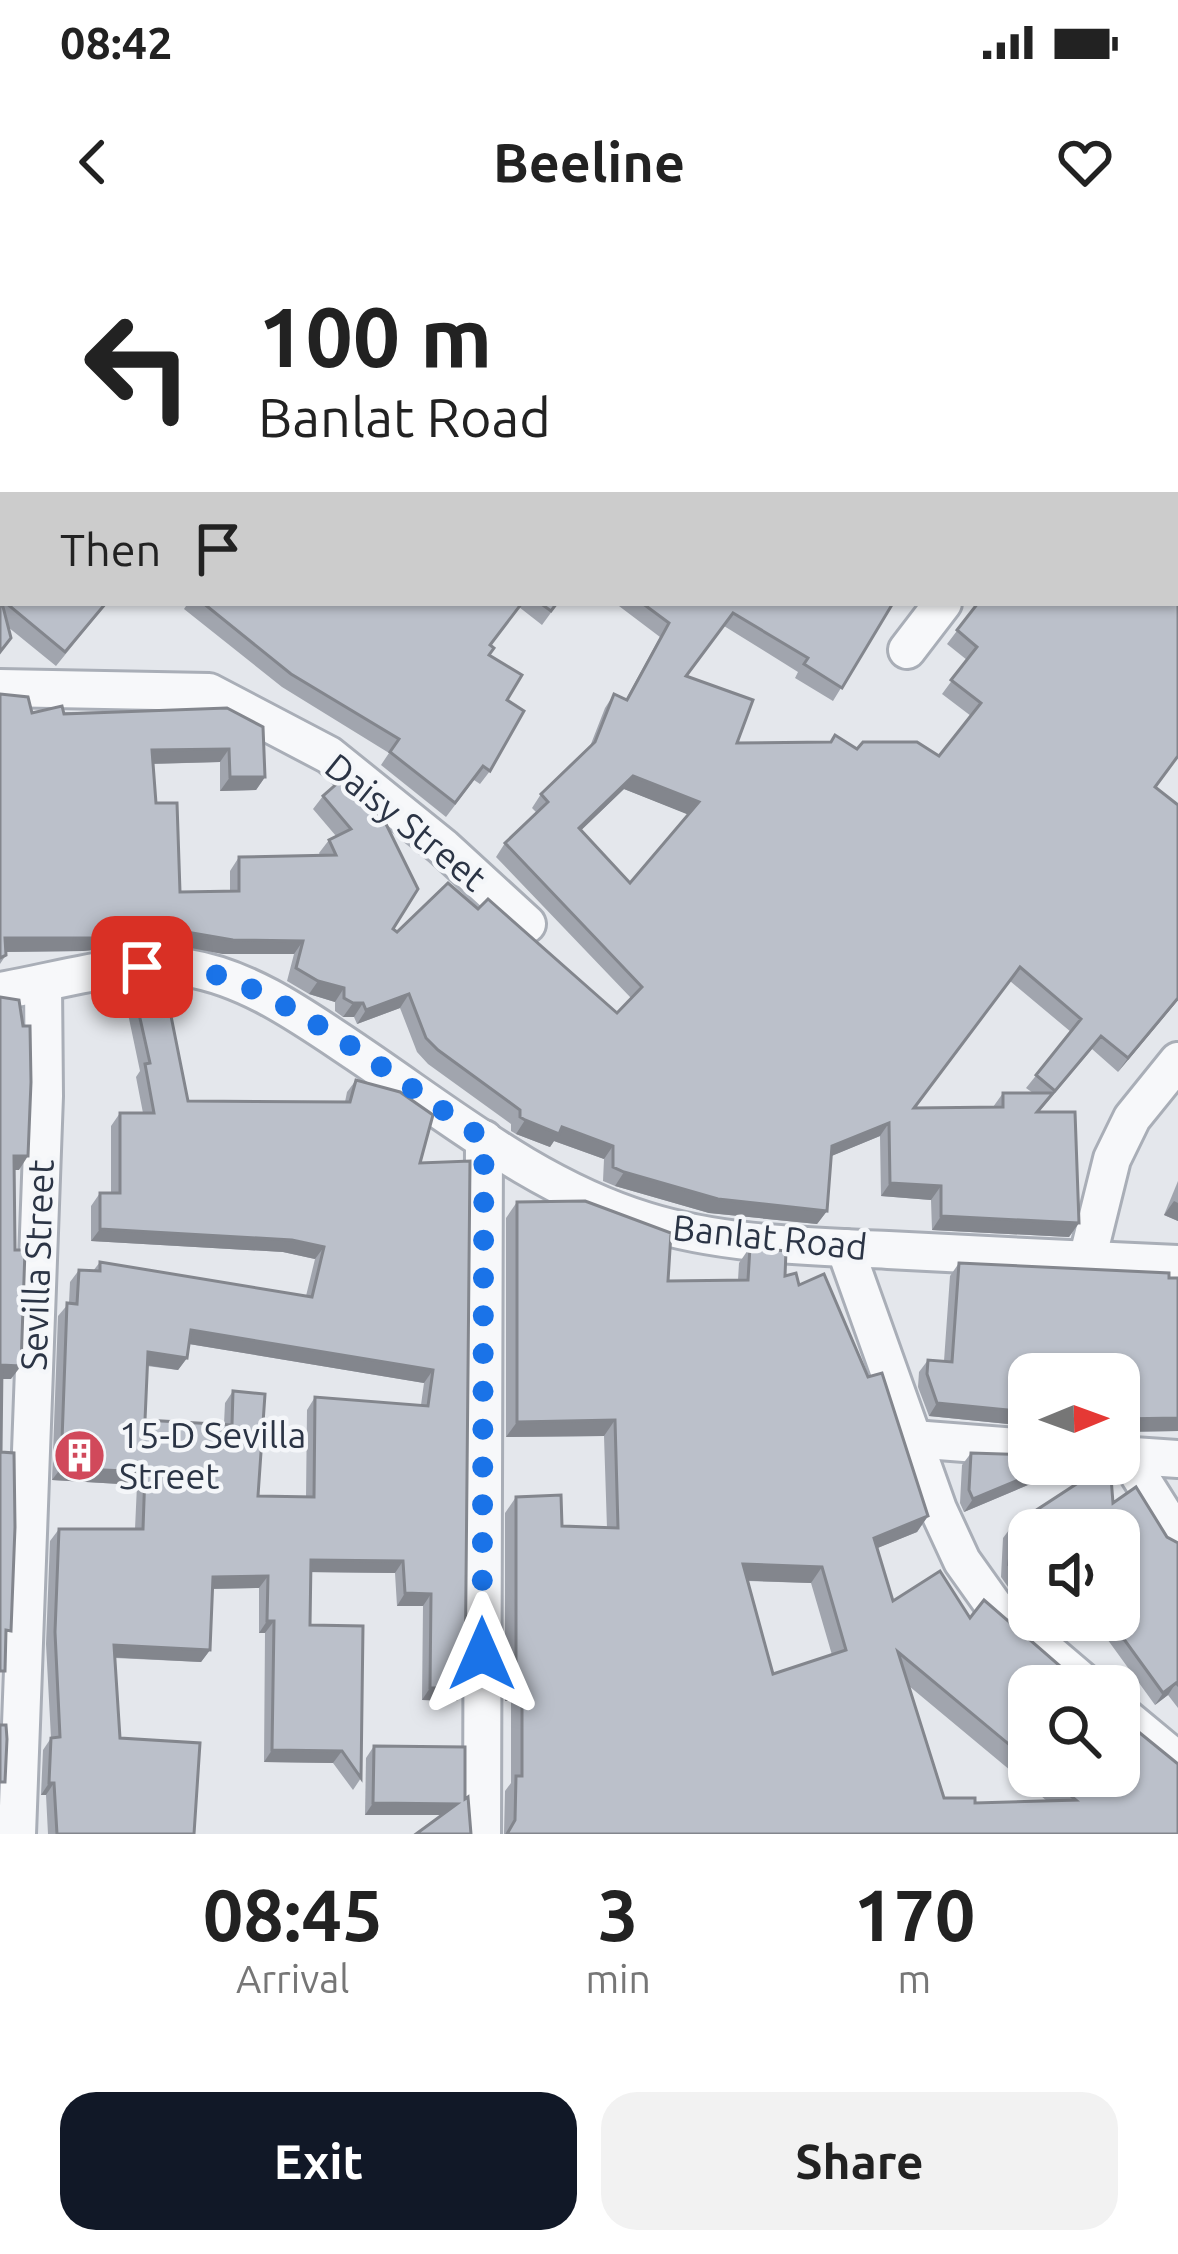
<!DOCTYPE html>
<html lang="en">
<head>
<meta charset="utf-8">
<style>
	body { margin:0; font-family:Ubuntu,sans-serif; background:#f2f2f2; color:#222; height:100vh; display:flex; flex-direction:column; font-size:45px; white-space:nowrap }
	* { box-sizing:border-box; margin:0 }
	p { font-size:39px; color:#767676 }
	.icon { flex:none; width:66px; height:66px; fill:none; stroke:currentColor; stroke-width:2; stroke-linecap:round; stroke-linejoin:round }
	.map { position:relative; height:1594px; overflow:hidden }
	.panel { display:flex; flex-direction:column; background:#fff; flex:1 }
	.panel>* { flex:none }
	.banner { position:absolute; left:0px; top:0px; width:1179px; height:366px; box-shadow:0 3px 9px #0004; background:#fff; color:#222; overflow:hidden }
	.needle { width:78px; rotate:89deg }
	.fabs { position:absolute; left:1008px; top:1113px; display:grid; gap:24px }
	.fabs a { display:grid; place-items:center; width:132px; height:132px; border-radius:24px; background:#fff; box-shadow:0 3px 9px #0004; font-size:60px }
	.pin { position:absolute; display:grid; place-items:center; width:102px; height:102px; color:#fff; margin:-51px; border-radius:24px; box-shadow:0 6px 18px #0006 }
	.me { position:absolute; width:132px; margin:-66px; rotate:0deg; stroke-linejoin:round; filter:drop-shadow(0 0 9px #0008) }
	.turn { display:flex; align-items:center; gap:42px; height:252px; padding:0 60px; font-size:54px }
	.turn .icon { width:156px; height:156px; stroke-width:2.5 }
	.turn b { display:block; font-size:84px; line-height:102px }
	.then { display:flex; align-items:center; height:114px; padding:0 60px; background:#0003; gap:24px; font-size:45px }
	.eta { display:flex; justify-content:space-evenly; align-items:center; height:204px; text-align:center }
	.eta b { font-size:72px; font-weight:700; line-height:84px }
	.action { display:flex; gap:24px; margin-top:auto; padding:24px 60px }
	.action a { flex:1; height:138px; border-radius:36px; background:#111827; color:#fff; font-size:48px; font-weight:700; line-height:138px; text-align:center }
	.action a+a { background:#f2f2f2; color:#222 }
	.status { display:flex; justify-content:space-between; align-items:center; height:84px; padding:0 60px; background:#fff; direction:ltr }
	.status svg { height:33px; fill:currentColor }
	header { display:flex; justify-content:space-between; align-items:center; height:156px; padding:0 60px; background:#fff; font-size:54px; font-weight:700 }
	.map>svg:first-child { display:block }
</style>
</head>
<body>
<div class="status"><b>08:42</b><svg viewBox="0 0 49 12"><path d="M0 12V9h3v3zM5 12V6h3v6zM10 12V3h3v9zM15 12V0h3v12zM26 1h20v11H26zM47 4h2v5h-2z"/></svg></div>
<header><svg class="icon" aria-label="back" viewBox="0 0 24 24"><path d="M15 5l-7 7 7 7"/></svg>Beeline<svg class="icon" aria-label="heart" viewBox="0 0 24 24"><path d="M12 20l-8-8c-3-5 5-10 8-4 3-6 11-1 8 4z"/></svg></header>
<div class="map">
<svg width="1178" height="1594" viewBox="0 0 1178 1594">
	<rect width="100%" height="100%" fill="#e4e7ec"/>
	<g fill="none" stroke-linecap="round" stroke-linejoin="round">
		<defs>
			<g id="minor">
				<polyline points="66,0 70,3"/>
				<polyline points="406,0 410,3"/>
				<polyline points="712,3 713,0"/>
				<polyline points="905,3 906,0"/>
				<polyline points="1176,57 1178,55"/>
				<polyline points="0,99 3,95"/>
				<polyline points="907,410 943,363"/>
				<polyline points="0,448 209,452 329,515 443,607 527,684"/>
				<path d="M0,751c60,-10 128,-33 188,-23 62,10 118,51 169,85 92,62 181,135 289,168 77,24 162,25 242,29 97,5 193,10 290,14"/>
				<polyline points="845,1008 938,1269 962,1321 994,1366 1088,1446"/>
				<polyline points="1087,1020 1112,919 1132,878 1178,821"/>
				<polyline points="913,1199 1029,1208"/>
				<polyline points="1119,1215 1178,1219"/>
				<polyline points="1127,1216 1178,1297"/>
				<polyline points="1119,1472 1178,1521"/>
				<polyline points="17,1594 44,856 43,744"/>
				<polyline points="482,1594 484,899"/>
			</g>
		</defs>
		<!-- minor casing -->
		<use href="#minor" stroke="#a9aeb7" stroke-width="42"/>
		<!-- minor -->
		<use href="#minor" stroke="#f7f8fa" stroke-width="36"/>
	</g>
	<!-- wall -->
	<g fill="#a1a5ae" fill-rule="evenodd">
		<polygon points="454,0 584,0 588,3 458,3"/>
		<polygon points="935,0 1168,0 1166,3 933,3"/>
		<polygon points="2,106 3,106 3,129 0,126 0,109"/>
		<polygon points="3,233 3,363 107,363 56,426 8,387 0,414"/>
		<polygon points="188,363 558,363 542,385 519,367 490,406 489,415 507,460 490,531 480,544 474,540 446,577 381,525 389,513 282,447 184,369"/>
		<path d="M615,363h278l-60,98 -38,-23 3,-6 -74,-46 -37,50 50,67 120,6 82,7 32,-40 -29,-22 25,-34 -20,-16 31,-41 178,184 22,213 -60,72 -26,-23 -53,63 40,111 -10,14 -137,-7 -1,-30 -50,-4 -1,-60 -49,20 -4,55 -10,13 -108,-11 -94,-27 -12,-5 1,-22 -50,-18 -4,6 -34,-13 -5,-3v-7l-83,-60 -11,-12 -17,-44 -43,16 -3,-7h-11l-8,-6v-9l-26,-8 -22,-13 7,-27h-71l-58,-11 -82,8 -77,1v3l-6,9v-270l32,19 195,-5 38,69 -9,13 -36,1v-29l-67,2 3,39 24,89 50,-1v-20l9,-14 81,-2 -1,-2 10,-13 7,-4 -23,-27 10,-13 17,-15 53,148 4,3 81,-23 139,104 14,-15 -135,-141 9,-14 32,-30 -5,-5 9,-14 48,-45 16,-41 9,-14 12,5 34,-62zM624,549l64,25 -58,69 -49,-53zM1010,741l61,51 -45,56 7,5h-30l-10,14 -78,1z"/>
		<path d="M131,738l57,123 157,1 2,-10 9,-12 64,83 37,538 -35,-1 1,-94h-26l-2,-33 -84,-1 -1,53 51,153 -8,12 -20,-27 -69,-1 1,-129h-6v-45l-47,1 -2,61 -9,12 -86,-4 5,80 74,96h-146l-2,-39h-5l2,-45 8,-12 -5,-94 4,-103 9,-12h76l2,-44 -85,-5 6,-164 11,-13 1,-21 9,-12 14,1 7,-9 206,34 9,-37 -32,-7 -192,-11v-35l9,-13h11v-67l9,-13h23l-7,-36 4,-6 -17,-81zM189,1104l235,39 -3,22 -106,-8 -8,13 -1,87 -48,-1 -25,-105 -8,12 -1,21 -79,-4 2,-54 31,4 9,-12z"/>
		<polygon points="1178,941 1178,981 1164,975"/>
		<path d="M517,962l151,79 70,-1 1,-17 11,-16 35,29 14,9 129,231 -11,16 -40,16 16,53 77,17 59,68v90h90l59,58h-674l1,-43 6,-8v-82h-6v-188l11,-16 46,29 45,2 -3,-92 -98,1v-219zM748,1341l63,2 21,72 -59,19zM909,1446l138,115 -72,2 -31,-5z"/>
		<polygon points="959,1023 1169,1033 1169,1038 1178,1038 1178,1191 1119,1192 1119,1134 1029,1134 1029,1186 929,1176 918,1147 919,1132 928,1120 944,1121 950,1036"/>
		<polygon points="971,1213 1029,1224 1078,1224 964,1272 960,1263 962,1225"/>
		<polygon points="1113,1263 1178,1303 1178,1468 1168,1455 1155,1465 1097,1385 1070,1401 1045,1380 1119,1380 1029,1290 1029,1366 1011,1351 1001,1337 1003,1298 1012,1286"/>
		<polygon points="374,1506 465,1559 442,1575 365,1575 366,1518"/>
	</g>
	<!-- shaded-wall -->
	<g fill="#83868d">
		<polygon points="229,509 220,522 143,524 152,510"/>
		<polygon points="633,536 699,562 689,575 624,549 569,602 579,588"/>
		<polygon points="230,537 265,537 256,550 220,551"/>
		<polygon points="175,690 303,701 294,714 223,714 165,703 83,711 0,712 5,698"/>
		<polygon points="318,741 344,748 335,762 309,754"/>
		<polygon points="409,754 400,768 357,784 366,770"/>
		<polygon points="1178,758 1178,760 1118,832 1128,818"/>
		<polygon points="353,763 363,763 354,777 343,777"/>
		<polygon points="525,880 562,887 613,906 604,919 554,901 550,907 516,894"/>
		<polygon points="889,883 880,896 822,920 832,906"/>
		<polygon points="14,916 28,916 19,930 5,930"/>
		<polygon points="624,932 827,971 817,984 709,973 615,946"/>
		<polygon points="890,943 941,946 931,960 881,956"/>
		<polygon points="1174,961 1178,963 1178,981 1164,975"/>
		<polygon points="941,976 1079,983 1069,997 932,990"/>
		<polygon points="100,989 292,1000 324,1007 315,1019 283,1012 91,1001"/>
		<polygon points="191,1090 433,1130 424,1143 183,1103"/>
		<polygon points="148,1112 187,1118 178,1130 139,1124"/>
		<polygon points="2,1125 21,1126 11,1139 0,1139"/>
		<polygon points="937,1163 1029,1172 1029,1186 929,1176"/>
		<polygon points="1178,1178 1178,1191 1119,1192 1119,1179"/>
		<polygon points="615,1180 604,1196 506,1197 517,1182"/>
		<polygon points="1057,1224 1078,1224 964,1272 973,1259"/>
		<polygon points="61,1228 145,1232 137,1245 52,1240"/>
		<polygon points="928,1276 917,1292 863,1314 874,1298"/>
		<polygon points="311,1320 403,1321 395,1333 302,1332"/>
		<polygon points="743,1324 822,1327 811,1343 732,1340"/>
		<polygon points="268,1336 259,1348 204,1349 213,1337"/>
		<polygon points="405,1353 431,1354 423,1366 397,1366"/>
		<polygon points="1094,1380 1100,1380 1097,1385 1070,1401 1079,1390"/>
		<polygon points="267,1381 274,1381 265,1393 259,1393"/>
		<polygon points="114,1405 210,1410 201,1422 106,1417"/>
		<polygon points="1176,1443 1168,1455 1155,1465 1163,1453"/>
		<polygon points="516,1446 522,1446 511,1461 505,1461"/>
		<polygon points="430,1448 465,1448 457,1461 422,1460"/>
		<polygon points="272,1510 342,1511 333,1523 264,1522"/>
		<polygon points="49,1543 54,1543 46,1555 41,1555"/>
		<polygon points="373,1563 457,1564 449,1575 365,1575"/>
	</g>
	<!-- building -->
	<g fill="#bbc0ca" stroke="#83868d" stroke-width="3" fill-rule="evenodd">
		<polygon points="0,0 8,0 11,3 3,3 3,62 0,65"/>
		<polygon points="118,0 244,0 248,3 116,3"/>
		<polygon points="360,0 388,0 392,3 358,3"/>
		<polygon points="481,0 584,0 588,3 485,3"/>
		<polygon points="640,0 701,0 701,3 638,3"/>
		<polygon points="764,0 824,0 831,3 763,3"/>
		<polygon points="951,0 1167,0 1165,3 949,3"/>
		<path d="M1178,84v432l-23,31 23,18v193l-50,60 -27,-22 -46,55 -19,-16 45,-56 -61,-52 -106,141 89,-1v-14h50l-16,19h38l4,111 -138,-7v-30l-51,-3 -1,-60 -57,23 -5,65 -109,-12 -94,-27 -11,-5v-21l-51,-19 -3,7 -34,-14 -5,-3v-7l-82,-60 -12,-12 -17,-44 -43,16 -3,-7h-10l-9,-5v-10l-26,-7 -22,-13 7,-27 -70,-1 -58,-10 -83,8h-87l1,17 -6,3v-264l28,3 4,16 30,-7 2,8 163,-6 36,19 2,50h-35l-1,-28 -77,1 4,53h21l3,89 59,-1v-34l97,-2 -7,-15 22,-11 -28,-33 17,-15h11l35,43 32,65 -25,40 4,3 51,-49 30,26 10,-10 129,114 25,-26 -137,-144 43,-41 -7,-8 54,-52 19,-48 13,6 42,-77 -27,-20h251l-51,85 -38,-24 4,-6 -75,-45 -47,63 67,24 -16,43 94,-1 4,-7 22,14 6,-7h54l22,14 42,-53 -30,-23 26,-33 -20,-17 21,-27h198v-276zM633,536l66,26 -69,81 -51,-55z"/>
		<polygon points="3,152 3,223 0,226 0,155"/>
		<polygon points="0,230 3,233 3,361 1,359 11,398 0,412"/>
		<polygon points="6,363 106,363 65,412"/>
		<polygon points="203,363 522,363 490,405 494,408 489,415 522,435 507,460 524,471 490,531 483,526 455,563 390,512 399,499 291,434"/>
		<polygon points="540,363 557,363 551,371"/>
		<path d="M163,736l25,125 162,1 6,-22 44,12 33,23 -13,48 50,-2 -5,527h-35l1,-94 -26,-1 -2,-32 -92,-1 -1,65 53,1 -2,152 -19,-27 -70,-1 2,-129h-7l1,-45 -55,1 -3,73 -96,-5 6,93 80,5 -6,91h-137l-3,-51h-5l2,-45 9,-1 -5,-105 4,-103h84l2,-57 -84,-4 6,-165 10,1 2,-34 21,1v-9l212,35 12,-50 -32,-7 -192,-11v-36h20v-80h34l-9,-49 5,-1 -19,-85zM191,1090l242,40 -5,36 -113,-9 -1,100 -56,-1 7,-102 -32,-3 -1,34 -87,-5 3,-68 39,6z"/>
		<polygon points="0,757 19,760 23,786 30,786 31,842 28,916 14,916 15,1010 25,1010 21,1126 2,1125 1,1212 14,1213 15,1287 11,1391 6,1390 5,1431 0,1431"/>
		<path d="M585,961l86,32 -3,48 80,-1 2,-33 36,4 -1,25 11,-3 3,12 25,-11 44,103 14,-4 46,143 -54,22 19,63 47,-30 30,47 14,-18 99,86h-54v75l-131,-109 46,146h31v5l101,-3 -29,-24h72v-60l59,48v70h-671l8,-14 1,-44h6v-90h-6v-189l45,-2 1,31 56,2 -3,-108 -98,2v-220zM743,1324l79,3 24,83 -73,24z"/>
		<polygon points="959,1023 1169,1033 1169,1038 1178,1038 1178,1178 1119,1179 1119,1134 1029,1134 1029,1172 937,1163 927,1134 928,1120 952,1122"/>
		<polygon points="971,1213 1029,1215 1029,1224 1057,1224 973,1259 969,1250"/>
		<polygon points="1107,1224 1110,1224 1113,1263 1136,1247 1167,1297 1178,1303 1178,1445 1176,1443 1163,1453 1110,1380 1119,1380 1119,1290 1029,1290 1029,1347 1019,1339 1009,1325 1012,1286"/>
		<polygon points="1067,1380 1094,1380 1079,1390"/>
		<polygon points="0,1485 6,1485 7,1499 5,1542 0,1542"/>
		<polygon points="374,1506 465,1507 465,1559 468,1557 471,1594 416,1594 457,1564 373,1563"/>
	</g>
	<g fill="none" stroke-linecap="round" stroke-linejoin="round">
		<!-- route -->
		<path stroke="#1a73e8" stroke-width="21" stroke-dasharray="0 37.8" d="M142,727c15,0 32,-1 47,1 89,15 218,119 295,171l-2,515"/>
	</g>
	<!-- icons -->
	<defs>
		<symbol id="building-disc" viewBox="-11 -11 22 22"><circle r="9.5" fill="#d1495b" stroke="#f4f6f9"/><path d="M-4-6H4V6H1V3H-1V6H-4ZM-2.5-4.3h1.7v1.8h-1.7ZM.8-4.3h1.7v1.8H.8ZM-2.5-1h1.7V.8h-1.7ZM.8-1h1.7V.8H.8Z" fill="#fff"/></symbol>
	</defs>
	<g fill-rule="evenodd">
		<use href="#building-disc" x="50" y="1186" width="59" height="59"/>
	</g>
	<g text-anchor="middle" stroke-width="9" stroke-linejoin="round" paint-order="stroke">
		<!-- street labels -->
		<g font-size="36" fill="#2b3445" stroke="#f4f6f9">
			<text transform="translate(406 582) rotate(39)" y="13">Daisy Street</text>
			<text transform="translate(770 997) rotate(6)" y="13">Banlat Road</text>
			<text transform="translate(37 1025) rotate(-88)" y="13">Sevilla Street</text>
		</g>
		<!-- poi labels -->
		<g font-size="36" fill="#2b3445" stroke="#f4f6f9" text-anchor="start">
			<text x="119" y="1208">15-D Sevilla<tspan x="119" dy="41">Street</tspan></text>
		</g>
	</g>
</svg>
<div class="fabs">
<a><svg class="needle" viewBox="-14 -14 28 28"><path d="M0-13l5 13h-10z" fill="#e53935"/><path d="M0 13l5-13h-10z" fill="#767676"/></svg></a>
<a><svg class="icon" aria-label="sound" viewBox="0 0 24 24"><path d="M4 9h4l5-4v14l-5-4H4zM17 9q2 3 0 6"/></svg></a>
<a><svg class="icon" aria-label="search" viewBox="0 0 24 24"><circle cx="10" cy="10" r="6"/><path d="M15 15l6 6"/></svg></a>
</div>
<div class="pin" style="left:142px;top:727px;background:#d93025"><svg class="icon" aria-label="arrive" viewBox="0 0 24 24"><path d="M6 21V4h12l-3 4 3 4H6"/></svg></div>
<svg class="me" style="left:482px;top:1414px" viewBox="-20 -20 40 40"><path d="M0-17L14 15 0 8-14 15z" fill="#1a73e8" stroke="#fff" stroke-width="4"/></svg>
<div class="banner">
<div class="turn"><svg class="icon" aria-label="left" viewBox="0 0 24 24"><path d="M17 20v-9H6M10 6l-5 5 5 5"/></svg><div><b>100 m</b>Banlat Road</div></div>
<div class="then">Then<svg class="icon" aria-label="arrive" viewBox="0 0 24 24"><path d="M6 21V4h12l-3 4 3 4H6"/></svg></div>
</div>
</div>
<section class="panel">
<div class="eta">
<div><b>08:45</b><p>Arrival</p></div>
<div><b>3</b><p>min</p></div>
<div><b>170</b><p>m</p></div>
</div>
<div class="action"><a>Exit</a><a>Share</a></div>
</section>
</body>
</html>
